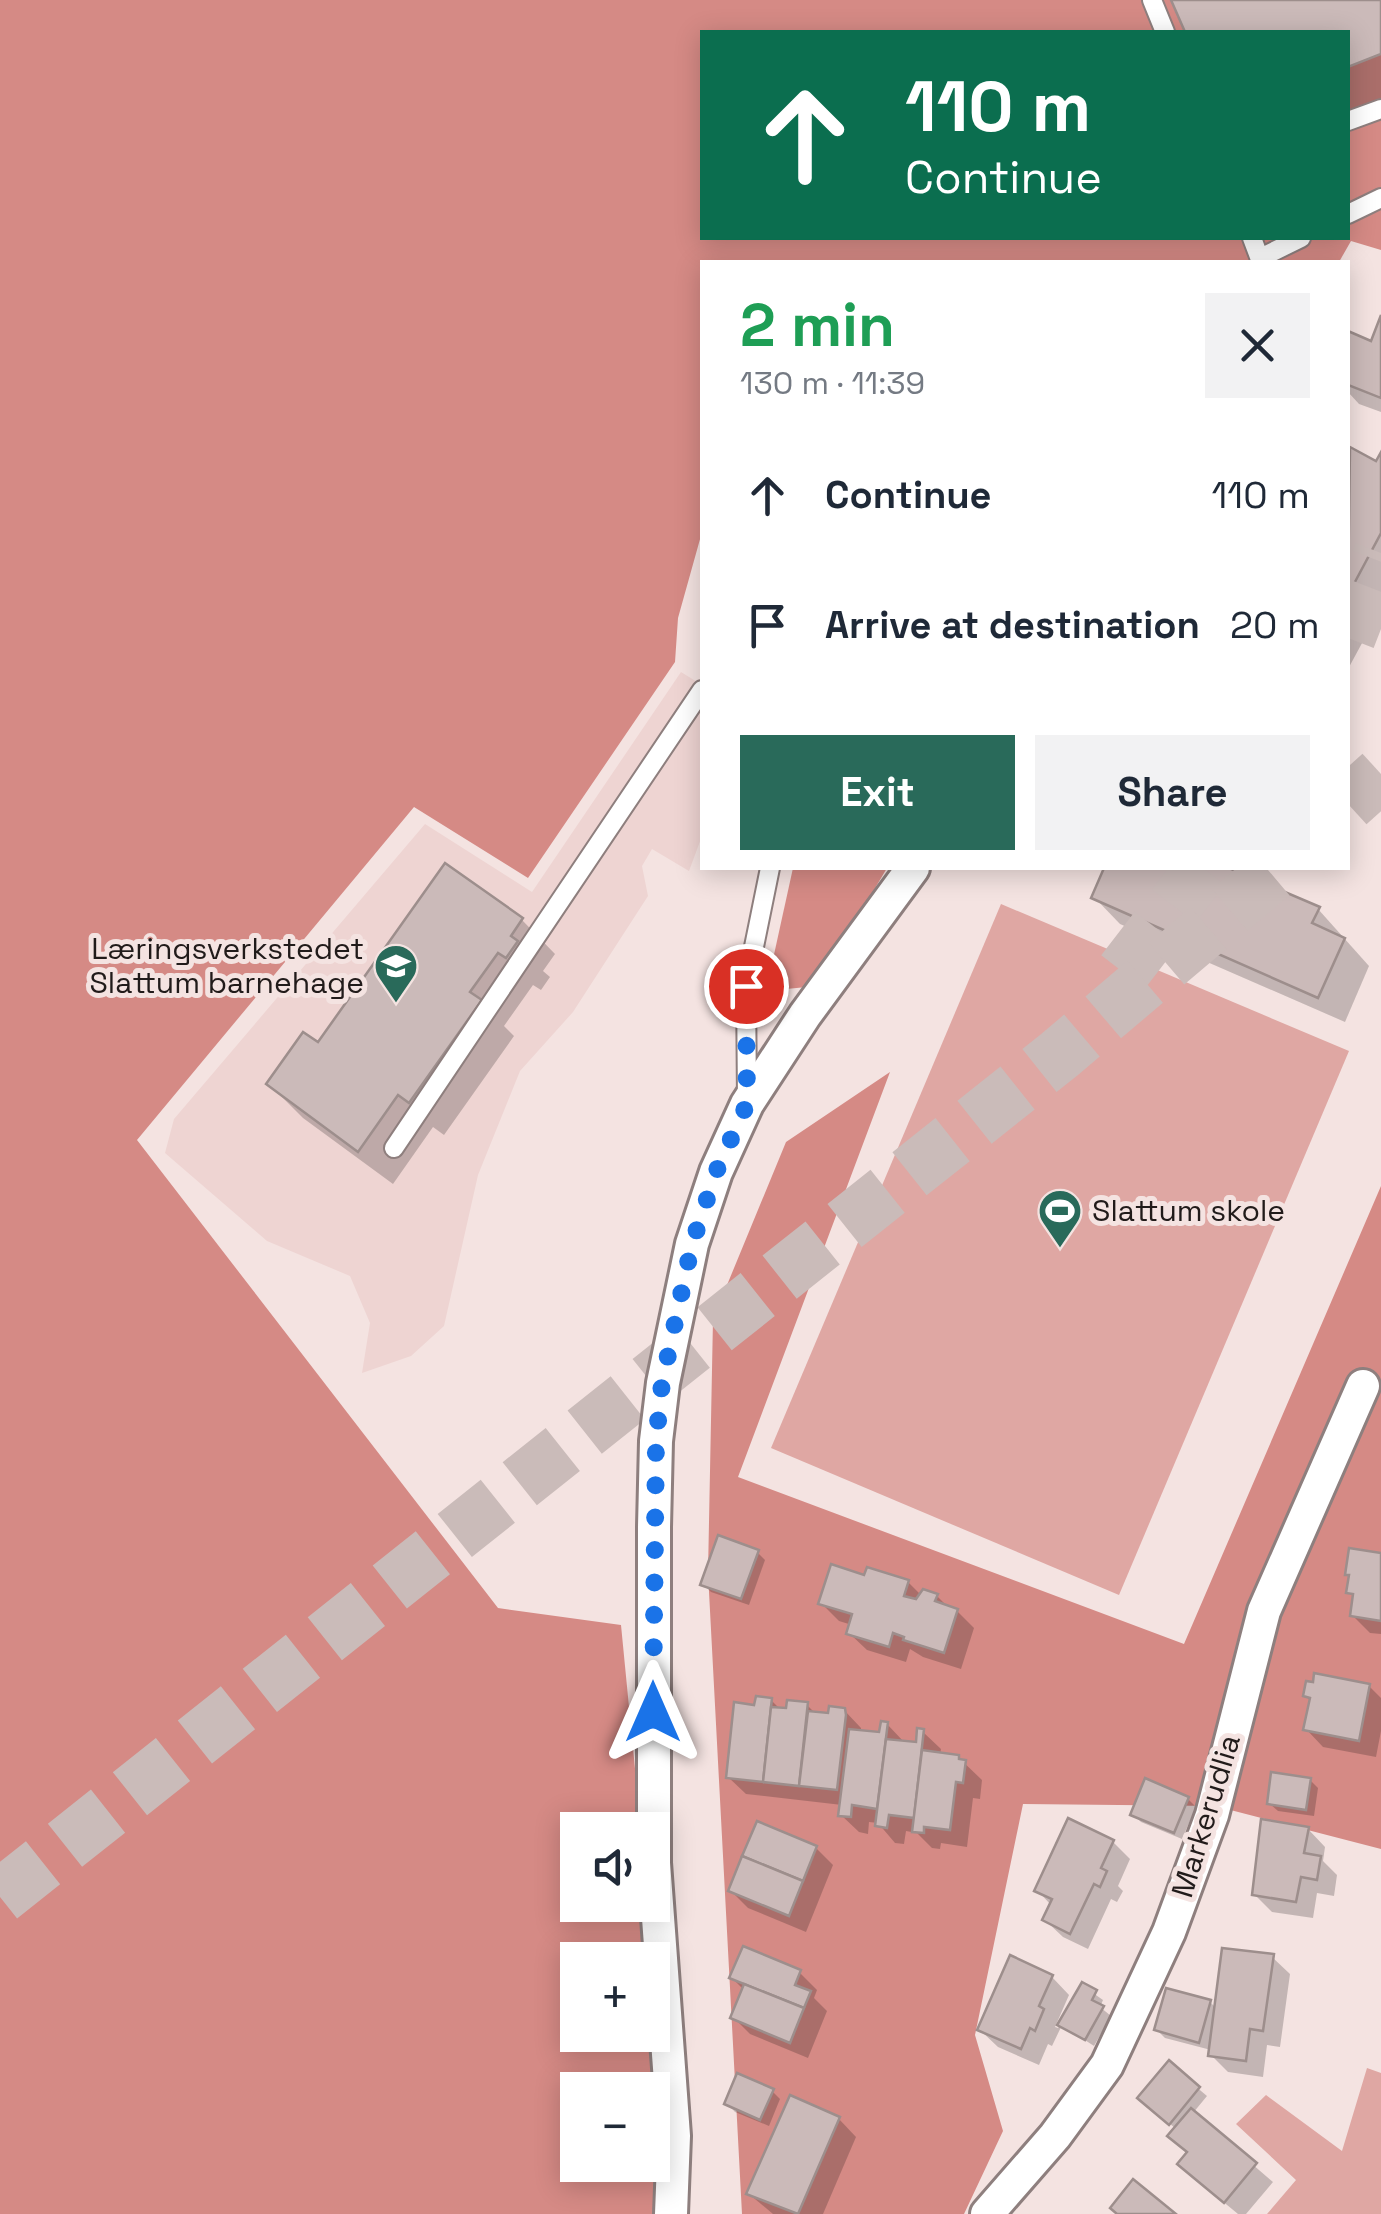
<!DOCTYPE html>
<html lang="en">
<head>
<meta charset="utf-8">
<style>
	body { margin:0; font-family:"Space Grotesk",sans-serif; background:#f2f2f3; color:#1f2937; height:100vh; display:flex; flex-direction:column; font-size:38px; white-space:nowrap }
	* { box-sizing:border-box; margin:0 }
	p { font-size:32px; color:#747a83 }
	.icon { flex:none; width:55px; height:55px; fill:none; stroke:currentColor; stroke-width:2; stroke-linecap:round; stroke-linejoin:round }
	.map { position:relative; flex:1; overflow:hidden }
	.panel { position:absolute; left:700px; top:260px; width:650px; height:610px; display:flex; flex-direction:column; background:#fff; border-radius:0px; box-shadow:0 5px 25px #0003 }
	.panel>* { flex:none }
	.top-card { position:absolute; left:700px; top:30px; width:650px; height:210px; border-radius:0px; box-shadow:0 5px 25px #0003; background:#0b6e4f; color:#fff; overflow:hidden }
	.fabs { position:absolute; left:560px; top:1812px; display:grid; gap:20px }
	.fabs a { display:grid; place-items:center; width:110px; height:110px; border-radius:0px; background:#fff; box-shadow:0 5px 25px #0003; font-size:50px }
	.pin { position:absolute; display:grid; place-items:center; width:85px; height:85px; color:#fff; margin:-42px; border:5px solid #fff; border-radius:50%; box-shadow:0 2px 10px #0007 }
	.me { position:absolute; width:110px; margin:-55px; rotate:0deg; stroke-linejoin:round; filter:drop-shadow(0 0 8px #0008) }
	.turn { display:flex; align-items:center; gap:35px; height:210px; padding:0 40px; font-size:45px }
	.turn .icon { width:130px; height:130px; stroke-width:2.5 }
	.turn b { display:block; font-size:70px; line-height:85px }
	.round { display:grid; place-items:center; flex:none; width:105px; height:105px; border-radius:0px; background:#f2f2f3 }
	.head { display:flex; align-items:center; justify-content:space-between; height:170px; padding:0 40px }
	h1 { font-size:60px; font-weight:700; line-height:75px; color:#1e9e55 }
	.button { display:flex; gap:20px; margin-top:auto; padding:20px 40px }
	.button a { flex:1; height:115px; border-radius:0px; background:#296a5a; color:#fff; font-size:40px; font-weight:700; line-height:115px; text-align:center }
	.button a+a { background:#f2f2f3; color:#1f2937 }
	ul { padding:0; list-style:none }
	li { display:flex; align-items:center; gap:30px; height:130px; padding:0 40px }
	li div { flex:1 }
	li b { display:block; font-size:38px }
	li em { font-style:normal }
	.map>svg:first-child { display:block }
</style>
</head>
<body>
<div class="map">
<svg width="1381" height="2214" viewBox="0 0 1381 2214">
	<rect width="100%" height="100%" fill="#f4e3e1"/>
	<!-- built -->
	<polygon fill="#eed4d2" points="681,672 702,685 702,836 689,871 652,849 642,866 648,896 573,1012 520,1071 478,1175 444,1326 411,1356 362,1373 370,1323 350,1276 267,1241 165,1153 174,1119 425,824 532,892"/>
	<!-- green -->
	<g fill="#dfa7a3">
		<polygon points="1001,904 1349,1051 1119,1595 771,1448"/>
		<polygon points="1367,2068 1381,2073 1381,2214 1267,2214 1296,2180 1236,2124 1266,2095 1342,2151"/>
	</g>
	<!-- forest -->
	<g fill="#d58a85" fill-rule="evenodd">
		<path d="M0,0h1381v250l-30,-9 -12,21h-637v270l-24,86 -3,44 -147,216 -114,-71 -277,333 361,468 123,17 20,205h-63v75h70l30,309h-678zM702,32h646v206h-646zM578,1960h74v75h-74zM578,2090h74v75h-74z"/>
		<polygon points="793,868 887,868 817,986 766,991"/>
		<polygon points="890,1072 738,1477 1184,1644 1381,1186 1381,1849 1215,1806 1023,1804 975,2035 1003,2131 964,2214 742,2214 708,1573 713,1319 786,1142"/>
	</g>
	<!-- shadow -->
	<g fill="#0003">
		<polygon points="1174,0 1381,0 1381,101 1348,114 1348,32 1187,32"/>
		<polygon points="1381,321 1381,412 1359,404 1348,392 1349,335 1372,344"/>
		<polygon points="1351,450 1377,464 1381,458 1381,608 1348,669 1348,453"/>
		<polygon points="446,866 522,920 555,954 543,971 550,977 541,990 533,985 504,1026 514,1036 444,1135 433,1127 393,1184 303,1118 269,1084 319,1045"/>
		<polygon points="1107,868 1223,868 1318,909 1369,966 1345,1022 1120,924 1094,897"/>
		<polygon points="757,1552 765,1560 749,1605 711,1592 703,1584"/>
		<polygon points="1381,1555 1381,1634 1370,1633 1352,1615 1355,1599 1349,1592 1351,1578 1347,1574"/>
		<polygon points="866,1578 908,1582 922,1596 937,1596 949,1608 957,1611 974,1628 961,1669 923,1657 910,1649 906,1662 867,1650 849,1633 852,1625 839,1621 821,1603"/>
		<polygon points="1369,1686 1381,1698 1381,1731 1376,1757 1323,1747 1306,1729 1311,1701 1306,1696"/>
		<polygon points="771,1700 781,1710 807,1705 817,1715 830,1716 844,1710 861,1728 861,1732 881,1735 887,1724 904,1742 918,1745 923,1732 941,1749 940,1755 958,1757 982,1780 980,1799 973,1798 967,1847 941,1843 940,1849 932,1848 917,1833 906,1831 904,1844 895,1843 878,1823 869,1822 868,1834 859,1832 841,1815 842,1805 746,1794 728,1777 757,1707"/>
		<polygon points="1310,1780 1318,1788 1314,1816 1278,1811 1269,1803"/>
		<polygon points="1188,1799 1196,1807 1182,1839 1141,1822 1133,1814"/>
		<polygon points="1308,1829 1325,1847 1323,1861 1337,1875 1334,1896 1317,1893 1313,1918 1272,1912 1254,1894"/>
		<polygon points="1113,1842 1130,1859 1118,1886 1123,1891 1117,1902 1111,1899 1088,1949 1063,1937 1045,1920 1052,1906 1037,1890"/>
		<polygon points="816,1848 833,1865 806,1932 748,1908 731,1891"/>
		<polygon points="1272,1957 1290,1974 1280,2047 1267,2045 1263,2077 1228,2072 1211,2055 1211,2050 1165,2038 1157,2030 1210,2002 1217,2009"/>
		<polygon points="799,1972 817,1990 814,1998 827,2011 808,2058 750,2034 733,2017 744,1990 732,1978"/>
		<polygon points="1052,1977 1069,1995 1055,2027 1058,2028 1083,1986 1103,2000 1100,2007 1111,2016 1094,2046 1062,2025 1052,2046 1048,2044 1039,2065 998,2047 980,2030"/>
		<polygon points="1169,2064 1207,2096 1193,2113 1273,2182 1246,2214 1238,2214 1198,2181 1188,2154 1171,2136 1176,2129 1149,2106"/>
		<polygon points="772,2091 780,2099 769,2126 735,2112 727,2103"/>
		<polygon points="791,2098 839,2119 856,2137 823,2214 773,2214 749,2194"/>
	</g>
	<!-- building -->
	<g fill="#cbbab9" stroke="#9d8e8c" stroke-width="2.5">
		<polygon points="1171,0 1381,0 1381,54 1348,67 1348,32 1185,32"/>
		<polygon points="1381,315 1381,398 1348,385 1348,331 1371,341"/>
		<polygon points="1350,447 1376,461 1381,452 1381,533 1348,595"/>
		<polygon points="445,863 523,918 511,936 518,941 506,958 498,953 470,992 482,1000 409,1103 398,1095 358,1152 266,1084 303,1032 318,1042"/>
		<polygon points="1104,868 1229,868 1320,907 1312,923 1345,938 1318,998 1091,898"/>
		<polygon points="718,1535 759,1550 741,1599 700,1585"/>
		<polygon points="1349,1548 1381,1553 1381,1621 1350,1616 1353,1594 1346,1593 1349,1575 1345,1575"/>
		<polygon points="831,1564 864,1575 867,1567 909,1580 904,1596 916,1599 923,1589 938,1594 935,1601 958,1609 944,1653 903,1640 904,1637 893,1633 889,1647 846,1634 852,1614 818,1604"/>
		<polygon points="1314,1673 1370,1684 1359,1741 1303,1730 1310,1698 1303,1696 1306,1681 1313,1682"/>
		<polygon points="756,1696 772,1698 763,1782 726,1778 734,1702 754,1705"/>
		<polygon points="787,1700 808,1702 799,1786 763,1782 771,1707 786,1708"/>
		<polygon points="829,1706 845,1708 846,1715 837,1790 799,1786 808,1711 828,1713"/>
		<polygon points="881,1721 888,1722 877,1809 852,1805 851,1817 838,1816 849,1729 879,1732"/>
		<polygon points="917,1728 924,1729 914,1818 889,1815 887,1828 875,1826 886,1739 916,1742"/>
		<polygon points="922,1750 959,1755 959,1759 966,1760 963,1783 956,1782 950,1830 924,1827 924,1833 912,1832"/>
		<polygon points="1271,1772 1311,1778 1306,1810 1267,1804"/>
		<polygon points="1145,1778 1189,1797 1174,1833 1130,1815"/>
		<polygon points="1068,1818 1114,1840 1101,1868 1107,1871 1100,1887 1094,1884 1070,1934 1042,1920 1052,1899 1034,1891"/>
		<polygon points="1261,1819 1309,1827 1304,1853 1321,1856 1317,1880 1301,1877 1296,1902 1252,1895"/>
		<polygon points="757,1821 817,1846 803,1881 742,1856"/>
		<polygon points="742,1856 803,1881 789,1916 728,1891"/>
		<polygon points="743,1946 801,1970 795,1985 811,1991 804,2008 729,1978"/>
		<polygon points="1222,1948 1274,1954 1263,2031 1250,2029 1246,2061 1208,2056"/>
		<polygon points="1010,1955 1053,1975 1039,2006 1044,2009 1035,2031 1030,2028 1021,2049 977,2030"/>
		<polygon points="1082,1982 1097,1990 1092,2000 1104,2006 1085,2040 1057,2025"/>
		<polygon points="744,1984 804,2008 790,2043 730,2018"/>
		<polygon points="1166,1988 1211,2000 1199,2043 1154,2030"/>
		<polygon points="1169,2060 1200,2087 1169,2125 1137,2098"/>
		<polygon points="737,2073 774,2089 760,2120 724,2104"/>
		<polygon points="790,2095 840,2117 798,2214 746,2194"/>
		<polygon points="1191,2108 1257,2163 1224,2203 1177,2164 1187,2152 1167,2136"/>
		<polygon points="1133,2179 1176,2214 1117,2214 1110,2208"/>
	</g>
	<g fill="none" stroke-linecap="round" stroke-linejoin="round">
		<!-- highway-tunnel -->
		<g stroke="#cabbb9" stroke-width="55" stroke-dasharray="55 28" stroke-linecap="butt">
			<polyline points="1348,638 1381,553"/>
			<polyline points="1348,804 1381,774"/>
			<polyline points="1123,972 1203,868"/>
			<polyline points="0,1897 1059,1055 1279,868"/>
		</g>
		<defs>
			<g id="lane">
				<polyline points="1152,0 1165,32"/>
				<polyline points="1348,121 1381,109"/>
				<polyline points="1348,214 1381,198"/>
				<polyline points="1252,238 1261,262"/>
				<polyline points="1260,258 1301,238"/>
				<polyline points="747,1099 746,986 770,868"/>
				<polyline points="394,1148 702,690"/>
			</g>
			<g id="street">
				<polyline points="671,2214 674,2136 654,1863 654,1527 656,1441 663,1383 692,1244 716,1172 747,1104 805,1015 913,868"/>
				<polyline points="987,2214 1055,2136 1107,2065 1169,1932 1212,1815 1264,1611 1363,1386"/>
			</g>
		</defs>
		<!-- lane casing -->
		<use href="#lane" stroke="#8e7f7e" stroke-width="22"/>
		<!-- street casing -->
		<use href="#street" stroke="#8e7f7e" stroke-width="38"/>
		<!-- lane -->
		<use href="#lane" stroke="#fff" stroke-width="18"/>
		<!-- street -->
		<use href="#street" stroke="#fff" stroke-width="32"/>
	</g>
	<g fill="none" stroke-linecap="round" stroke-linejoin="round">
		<!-- route -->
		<polyline stroke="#1a73e8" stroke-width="18" stroke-dasharray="0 32.4" points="653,1712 656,1441 662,1383 692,1244 716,1172 747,1104 746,986"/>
	</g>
	<!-- icons -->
	<defs>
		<symbol id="school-pin" viewBox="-11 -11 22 30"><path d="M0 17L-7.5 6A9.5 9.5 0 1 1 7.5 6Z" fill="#296a5a" stroke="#f4e3e1"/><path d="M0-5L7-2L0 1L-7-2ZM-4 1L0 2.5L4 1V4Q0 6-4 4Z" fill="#fff"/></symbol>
		<symbol id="stadium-pin" viewBox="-11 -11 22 30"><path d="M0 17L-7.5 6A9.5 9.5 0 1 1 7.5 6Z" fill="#296a5a" stroke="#f4e3e1"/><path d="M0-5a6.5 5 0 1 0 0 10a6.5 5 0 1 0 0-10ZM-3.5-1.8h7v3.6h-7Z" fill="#fff"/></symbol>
	</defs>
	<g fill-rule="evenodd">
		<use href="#school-pin" x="371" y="941" width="50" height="68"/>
		<use href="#stadium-pin" x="1035" y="1186" width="50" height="68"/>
	</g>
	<g text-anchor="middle" stroke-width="10" stroke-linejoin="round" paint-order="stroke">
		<!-- poi labels -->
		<g font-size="30" fill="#211b1a" stroke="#f4e3e1" text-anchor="end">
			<text x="364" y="959">Læringsverkstedet<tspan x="364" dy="34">Slattum barnehage</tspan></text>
			<text x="1092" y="1221" text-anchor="start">Slattum skole</text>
		</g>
		<!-- street labels -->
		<g font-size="30" fill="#211b1a" stroke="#f4e3e1">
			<text transform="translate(1206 1816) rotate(-73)" y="10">Markerudlia</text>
		</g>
	</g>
</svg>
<div class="fabs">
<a><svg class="icon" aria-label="sound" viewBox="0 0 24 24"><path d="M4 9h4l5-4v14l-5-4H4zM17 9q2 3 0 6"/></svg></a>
<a>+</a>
<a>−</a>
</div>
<div class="pin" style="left:746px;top:986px;background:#d93025"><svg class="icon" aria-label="arrive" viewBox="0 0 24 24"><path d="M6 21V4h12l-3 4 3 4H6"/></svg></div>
<svg class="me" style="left:653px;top:1712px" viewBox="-20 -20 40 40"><path d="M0-17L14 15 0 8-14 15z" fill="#1a73e8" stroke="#fff" stroke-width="4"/></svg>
<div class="top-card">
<div class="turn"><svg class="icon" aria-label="ahead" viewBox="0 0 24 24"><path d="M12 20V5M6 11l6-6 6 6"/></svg><div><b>110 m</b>Continue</div></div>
</div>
<section class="panel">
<div class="head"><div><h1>2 min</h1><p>130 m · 11:39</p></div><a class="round"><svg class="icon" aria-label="close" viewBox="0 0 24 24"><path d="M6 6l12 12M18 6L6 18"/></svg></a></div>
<ul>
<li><svg class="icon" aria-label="ahead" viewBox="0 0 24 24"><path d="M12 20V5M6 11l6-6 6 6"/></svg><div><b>Continue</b></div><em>110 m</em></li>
<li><svg class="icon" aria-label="arrive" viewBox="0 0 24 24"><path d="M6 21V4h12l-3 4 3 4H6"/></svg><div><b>Arrive at destination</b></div><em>20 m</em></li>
</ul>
<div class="button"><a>Exit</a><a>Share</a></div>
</section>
</div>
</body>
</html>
